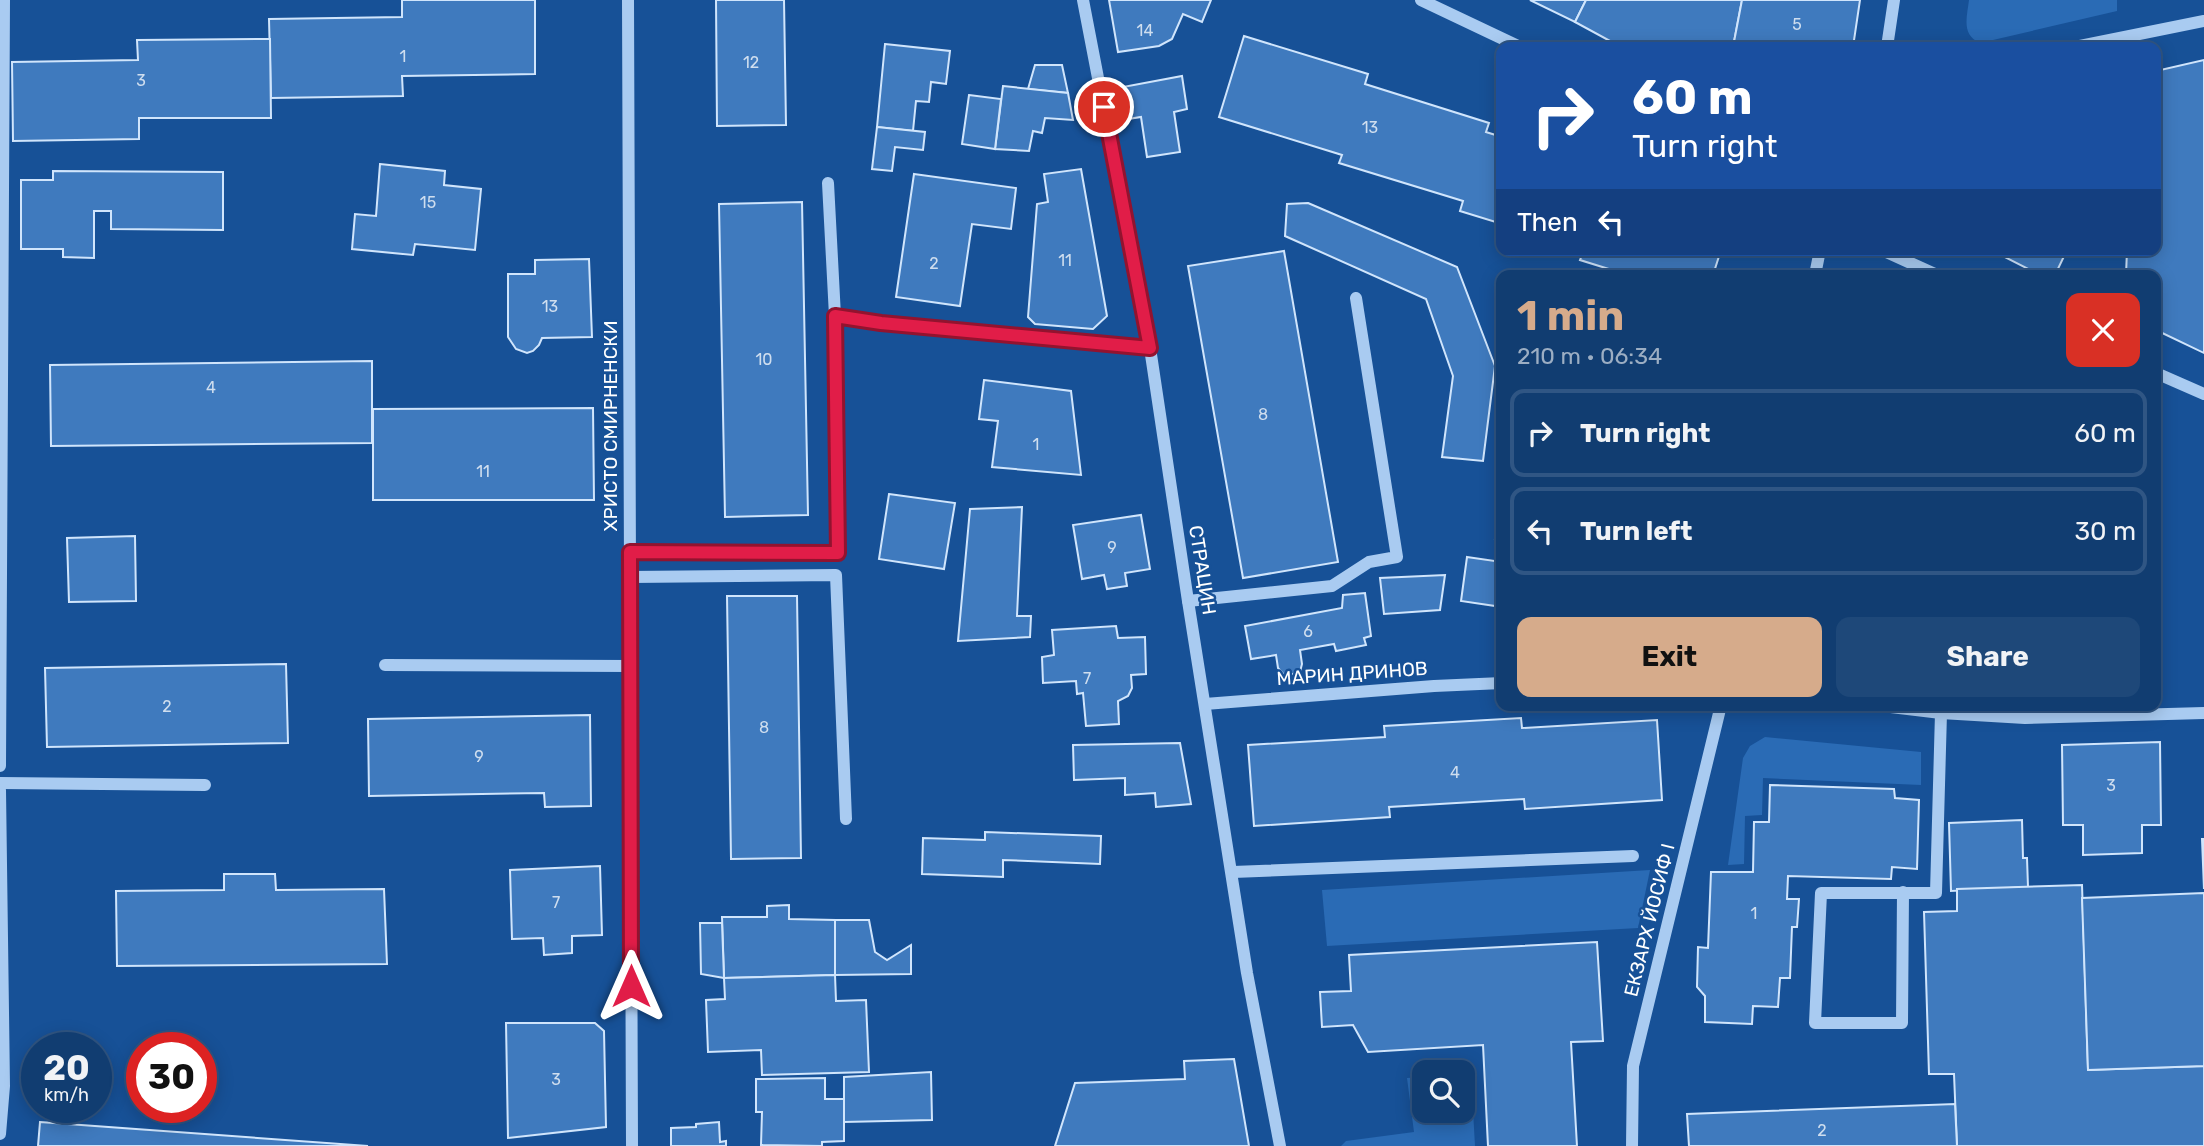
<!DOCTYPE html>
<html lang="en">
<head>
<meta charset="utf-8">
<style>
	body { margin:0; font-family:Rubik,sans-serif; background:#1e4879; color:#f1f3f6; height:100vh; display:flex; flex-direction:column; font-size:26px; white-space:nowrap }
	* { box-sizing:border-box; margin:0 }
	p { font-size:23px; color:#9caec3 }
	.icon { flex:none; width:38px; height:38px; fill:none; stroke:currentColor; stroke-width:2; stroke-linecap:round; stroke-linejoin:round }
	.map { position:relative; flex:1; overflow:hidden }
	.panel { position:absolute; left:1496px; top:270px; width:665px; height:441px; display:flex; flex-direction:column; background:#113d71; border-radius:14px; box-shadow:0 4px 18px #0003,0 0 0 2px #305684 }
	.panel>* { flex:none }
	.hud { position:absolute; left:1496px; top:42px; width:665px; height:214px; border-radius:14px; box-shadow:0 4px 18px #0003,0 0 0 2px #305684; background:#1a4fa0; color:#fff; overflow:hidden }
	.fabs { position:absolute; left:1412px; top:1060px; display:grid; gap:14px }
	.fabs a { display:grid; place-items:center; width:63px; height:63px; border-radius:14px; background:#113d71; box-shadow:0 4px 18px #0003,0 0 0 2px #305684; font-size:35px }
	.speed { position:absolute; left:21px; top:1032px; display:flex; gap:14px; font-size:35px; font-weight:700; text-align:center }
	.speed>* { display:grid; place-content:center; width:91px; height:91px; border-radius:50%; background:#113d71; box-shadow:0 4px 18px #0003,0 0 0 2px #305684; line-height:1 }
	.speed small { font-size:18px; font-weight:400 }
	.speed .limit { border:10px solid #d22; background:#fff; color:#111 }
	.pin { position:absolute; display:grid; place-items:center; width:60px; height:60px; color:#fff; margin:-30px; border:4px solid #fff; border-radius:50%; box-shadow:0 2px 7px #0007 }
	.me { position:absolute; width:77px; margin:-38px; rotate:0deg; stroke-linejoin:round; filter:drop-shadow(0 0 5px #0008) }
	.turn { display:flex; align-items:center; gap:24px; height:147px; padding:0 21px; font-size:32px }
	.turn .icon { width:91px; height:91px; stroke-width:2.5 }
	.turn b { display:block; font-size:49px; line-height:60px }
	.then { display:flex; align-items:center; height:66px; padding:0 21px; background:#0003; gap:14px; font-size:26px }
	.round { display:grid; place-items:center; flex:none; width:74px; height:74px; border-radius:14px; background:#1e4879 }
	.summary { display:flex; align-items:center; justify-content:space-between; height:119px; padding:0 21px }
	h1 { font-size:42px; font-weight:700; line-height:52px; color:#d6ab8b }
	.primary-button { display:flex; gap:14px; margin-top:auto; padding:14px 21px }
	.primary-button a { flex:1; height:80px; border-radius:14px; background:#d6ab8b; color:#111; font-size:28px; font-weight:700; line-height:80px; text-align:center }
	.primary-button a+a { background:#1e4879; color:#f1f3f6 }
	ul { padding:0; list-style:none }
	li { display:flex; align-items:center; gap:21px; height:88px; margin:0 14px 10px; padding:0 7px; border:4px solid #305684; border-radius:14px }
	li div { flex:1 }
	li b { display:block; font-size:26px }
	li em { font-style:normal }
	.map>svg:first-child { display:block }
</style>
</head>
<body>
<div class="map">
<svg width="2204" height="1146" viewBox="0 0 2204 1146">
	<rect width="100%" height="100%" fill="#175197"/>
	<!-- green -->
	<g fill="#2a6bb5">
		<path d="M1969,0h148v11l-137,32c-19,-8 -13,-26 -11,-43z"/>
		<polygon points="1765,737 1921,752 1921,785 1763,778 1762,815 1745,816 1744,864 1728,865 1743,758 1750,746"/>
		<polygon points="1650,870 1638,928 1327,946 1322,890"/>
		<polygon points="1471,1074 1475,1146 1341,1146 1346,1141 1414,1132 1407,1078 1424,1077 1424,1111 1463,1111 1463,1075"/>
	</g>
	<!-- building -->
	<g fill="#3f7abe" stroke="#d0e5fc" stroke-width="2">
		<polygon points="402,0 535,0 535,74 402,76 403,96 271,98 269,19 402,17"/>
		<polygon points="716,0 784,0 786,125 717,126"/>
		<polygon points="1109,0 1211,0 1202,22 1183,14 1172,39 1159,46 1118,52"/>
		<polygon points="1530,0 1586,0 1575,22"/>
		<polygon points="1586,0 1742,0 1733,47 1621,47 1575,22"/>
		<polygon points="1742,0 1860,0 1853,47 1733,47"/>
		<polygon points="1244,36 1368,74 1365,84 1489,123 1486,132 1502,137 1502,224 1460,211 1463,201 1339,163 1342,155 1219,117"/>
		<polygon points="270,39 271,118 139,118 139,139 13,141 12,62 138,60 137,40"/>
		<polygon points="885,44 950,51 946,84 931,82 929,102 916,101 913,131 877,127"/>
		<polygon points="2204,60 2204,353 2156,330 2156,275 2126,275 2127,250 2156,250 2156,71"/>
		<polygon points="1035,65 1062,65 1068,93 1028,89"/>
		<polygon points="1182,76 1187,109 1174,112 1180,152 1147,157 1141,117 1128,119 1123,87"/>
		<polygon points="1003,86 1068,93 1073,120 1045,118 1042,133 1033,131 1029,151 995,149"/>
		<polygon points="969,95 1001,99 995,149 962,144"/>
		<polygon points="877,127 925,132 923,150 895,147 892,171 872,169"/>
		<polygon points="380,164 445,171 444,185 481,189 475,250 415,244 413,255 352,249 355,214 376,216"/>
		<polygon points="1081,169 1107,316 1093,329 1035,324 1028,317 1037,204 1048,202 1044,174"/>
		<polygon points="53,171 223,172 223,230 111,229 111,211 94,211 94,258 63,257 63,249 21,249 21,180 53,180"/>
		<polygon points="914,174 1016,188 1011,229 972,224 960,306 896,297"/>
		<polygon points="802,202 808,515 725,517 719,204"/>
		<polygon points="1308,203 1457,267 1495,366 1483,461 1442,457 1453,376 1426,299 1285,236 1287,204"/>
		<polygon points="1584,250 1721,250 1713,275 1628,275 1580,260"/>
		<polygon points="1991,250 2067,250 2055,275 2040,275"/>
		<polygon points="1284,251 1338,562 1243,578 1188,266"/>
		<polygon points="589,259 592,337 542,338 539,345 533,351 527,353 516,349 508,337 508,274 535,274 535,260"/>
		<polygon points="372,361 372,443 51,446 50,365"/>
		<polygon points="984,380 1071,391 1081,475 992,467 998,421 979,419"/>
		<polygon points="593,408 594,500 373,500 373,409"/>
		<polygon points="1502,473 1502,540 1495,539"/>
		<polygon points="889,494 955,503 944,569 879,559"/>
		<polygon points="1022,507 1017,616 1031,616 1030,637 958,641 970,509"/>
		<polygon points="1141,515 1150,569 1125,573 1127,586 1107,589 1104,575 1082,579 1073,525"/>
		<polygon points="135,536 136,601 69,602 67,538"/>
		<polygon points="1467,557 1502,562 1502,607 1461,601"/>
		<polygon points="1445,575 1440,610 1384,614 1380,578"/>
		<polygon points="1365,593 1371,636 1364,638 1366,645 1336,651 1334,644 1300,650 1302,664 1300,672 1285,676 1278,668 1276,655 1251,659 1245,626 1342,608 1343,595"/>
		<polygon points="727,596 797,596 801,858 731,859"/>
		<polygon points="1116,626 1118,638 1145,637 1146,674 1131,675 1132,688 1128,696 1118,701 1119,724 1086,726 1083,693 1077,694 1076,681 1043,683 1042,657 1054,655 1052,630"/>
		<polygon points="286,664 288,743 47,747 45,668"/>
		<polygon points="590,715 591,806 545,807 544,793 369,796 368,719"/>
		<polygon points="1521,718 1522,728 1657,720 1662,800 1525,809 1524,799 1389,807 1390,817 1254,826 1248,745 1385,737 1384,726"/>
		<polygon points="2160,742 2161,825 2142,825 2142,853 2083,855 2083,825 2063,825 2062,745"/>
		<polygon points="1180,743 1191,804 1156,807 1155,793 1125,795 1125,778 1074,780 1073,745"/>
		<polygon points="1770,785 1894,789 1895,798 1919,800 1917,869 1892,867 1891,879 1788,876 1787,899 1799,899 1797,927 1792,927 1790,978 1780,978 1778,1007 1753,1006 1752,1024 1705,1022 1705,996 1697,987 1698,947 1708,948 1711,872 1753,872 1754,822 1769,822"/>
		<polygon points="2022,820 2023,858 2027,858 2028,887 1951,891 1949,823"/>
		<polygon points="985,832 1101,836 1100,864 1003,860 1003,877 922,874 923,838 985,840"/>
		<polygon points="2202,839 2204,839 2204,889"/>
		<polygon points="600,866 602,935 572,936 572,953 544,955 543,938 512,939 510,870"/>
		<polygon points="224,874 275,874 276,890 384,889 387,964 117,966 116,891 224,890"/>
		<polygon points="2082,885 2088,1070 2204,1066 2204,1146 1957,1146 1954,1074 1929,1074 1924,912 1957,911 1957,889"/>
		<polygon points="2204,893 2204,1066 2088,1070 2082,898"/>
		<polygon points="789,905 789,919 835,920 835,975 724,978 722,917 767,917 767,906"/>
		<polygon points="835,920 869,920 875,952 887,960 911,945 911,974 835,975"/>
		<polygon points="700,923 722,923 724,978 701,974"/>
		<polygon points="1597,942 1603,1041 1571,1042 1577,1146 1488,1146 1483,1045 1368,1052 1353,1025 1322,1027 1320,992 1351,991 1349,955"/>
		<polygon points="835,975 836,1001 866,1000 869,1072 762,1075 761,1050 708,1052 706,1000 725,999 724,978"/>
		<polygon points="506,1023 595,1023 604,1031 606,1127 508,1138"/>
		<polygon points="1234,1059 1249,1146 1055,1146 1075,1083 1185,1079 1184,1061"/>
		<polygon points="931,1072 932,1120 844,1122 844,1077"/>
		<polygon points="825,1078 825,1099 844,1099 844,1141 822,1142 822,1146 761,1145 762,1112 756,1112 756,1079"/>
		<polygon points="1955,1104 1957,1146 1689,1146 1687,1114"/>
		<polygon points="40,1122 368,1146 38,1146"/>
		<polygon points="719,1122 720,1142 726,1141 726,1146 671,1146 671,1128 696,1127 696,1124"/>
	</g>
	<g fill="none" stroke-linecap="round" stroke-linejoin="round">
		<!-- minor -->
		<g stroke="#a9cbf1" stroke-width="12">
			<polyline points="628,0 632,1146"/>
			<polyline points="1083,0 1150,348 1188,601 1247,973 1280,1146"/>
			<polyline points="1421,0 1520,47"/>
			<polyline points="1887,47 1894,0"/>
			<polyline points="2075,47 2204,21"/>
			<polyline points="828,183 835,316"/>
			<polyline points="1882,250 1937,275"/>
			<polyline points="1815,275 1820,250"/>
			<polyline points="2156,373 2204,394"/>
			<polyline points="630,552 838,553 835,316 881,323 1150,348"/>
			<polyline points="630,577 836,575 846,819"/>
			<polyline points="1188,601 1332,586 1369,562 1397,557 1356,298"/>
			<polyline points="385,665 630,666"/>
			<polyline points="1205,704 1434,686 1502,683"/>
			<polyline points="1874,705 1941,713 2025,718 2204,713"/>
			<polyline points="0,766 4,0"/>
			<polyline points="0,783 205,785"/>
			<polyline points="0,790 4,1086 0,1134"/>
			<polyline points="1233,872 1633,856"/>
			<polyline points="1903,892 1902,1023 1815,1023 1821,893 1936,893 1941,713"/>
			<polyline points="1632,1146 1633,1066 1721,705"/>
		</g>
	</g>
	<g fill="none" stroke-linecap="round" stroke-linejoin="round">
		<defs>
			<polyline id="route" points="631,986 630,552 838,553 835,316 881,323 1150,348 1104,107"/>
		</defs>
		<!-- route casing -->
		<use href="#route" stroke="#92132f" stroke-width="18"/>
		<!-- route -->
		<use href="#route" stroke="#e11d48" stroke-width="12"/>
	</g>
	<g text-anchor="middle" stroke-width="5" stroke-linejoin="round" paint-order="stroke">
		<!-- number labels -->
		<g font-size="16" fill="#cfdeef">
			<text x="1797" y="30">5</text>
			<text x="1145" y="36">14</text>
			<text x="403" y="62">1</text>
			<text x="751" y="68">12</text>
			<text x="141" y="86">3</text>
			<text x="1370" y="133">13</text>
			<text x="428" y="208">15</text>
			<text x="1065" y="266">11</text>
			<text x="934" y="269">2</text>
			<text x="550" y="312">13</text>
			<text x="764" y="365">10</text>
			<text x="211" y="393">4</text>
			<text x="1263" y="420">8</text>
			<text x="1036" y="450">1</text>
			<text x="483" y="477">11</text>
			<text x="1112" y="553">9</text>
			<text x="1308" y="637">6</text>
			<text x="1087" y="684">7</text>
			<text x="167" y="712">2</text>
			<text x="764" y="733">8</text>
			<text x="479" y="762">9</text>
			<text x="1455" y="778">4</text>
			<text x="2111" y="791">3</text>
			<text x="556" y="908">7</text>
			<text x="1754" y="919">1</text>
			<text x="556" y="1085">3</text>
			<text x="1822" y="1136">2</text>
		</g>
		<!-- street labels -->
		<g font-size="19" fill="#fff" stroke="#175197">
			<text transform="translate(610 426) rotate(-90)" y="7">ХРИСТО СМИРНЕНСКИ</text>
			<text transform="translate(1203 570) rotate(81)" y="7">СТРАЦИН</text>
			<text transform="translate(1352 673) rotate(-4)" y="7">МАРИН ДРИНОВ</text>
			<text transform="translate(1649 920) rotate(-76)" y="7">ЕКЗАРХ ЙОСИФ I</text>
		</g>
	</g>
</svg>
<div class="fabs">
<a><svg class="icon" aria-label="search" viewBox="0 0 24 24"><circle cx="10" cy="10" r="6"/><path d="M15 15l6 6"/></svg></a>
</div>
<div class="speed"><div>20<small>km/h</small></div><div class="limit">30</div></div>
<div class="pin" style="left:1104px;top:107px;background:#d93025"><svg class="icon" aria-label="arrive" viewBox="0 0 24 24"><path d="M6 21V4h12l-3 4 3 4H6"/></svg></div>
<svg class="me" style="left:631px;top:986px" viewBox="-20 -20 40 40"><path d="M0-17L14 15 0 8-14 15z" fill="#e11d48" stroke="#fff" stroke-width="4"/></svg>
<div class="hud">
<div class="turn"><svg class="icon" aria-label="right" viewBox="0 0 24 24"><path d="M7 20v-9h11M14 6l5 5-5 5"/></svg><div><b>60 m</b>Turn right</div></div>
<div class="then">Then<svg class="icon" aria-label="left" viewBox="0 0 24 24"><path d="M17 20v-9H6M10 6l-5 5 5 5"/></svg></div>
</div>
<section class="panel">
<div class="summary"><div><h1>1 min</h1><p>210 m · 06:34</p></div><a class="round" style="background:#d93025;color:#fff"><svg class="icon" aria-label="close" viewBox="0 0 24 24"><path d="M6 6l12 12M18 6L6 18"/></svg></a></div>
<ul>
<li><svg class="icon" aria-label="right" viewBox="0 0 24 24"><path d="M7 20v-9h11M14 6l5 5-5 5"/></svg><div><b>Turn right</b></div><em>60 m</em></li>
<li><svg class="icon" aria-label="left" viewBox="0 0 24 24"><path d="M17 20v-9H6M10 6l-5 5 5 5"/></svg><div><b>Turn left</b></div><em>30 m</em></li>
</ul>
<div class="primary-button"><a>Exit</a><a>Share</a></div>
</section>
</div>
</body>
</html>
